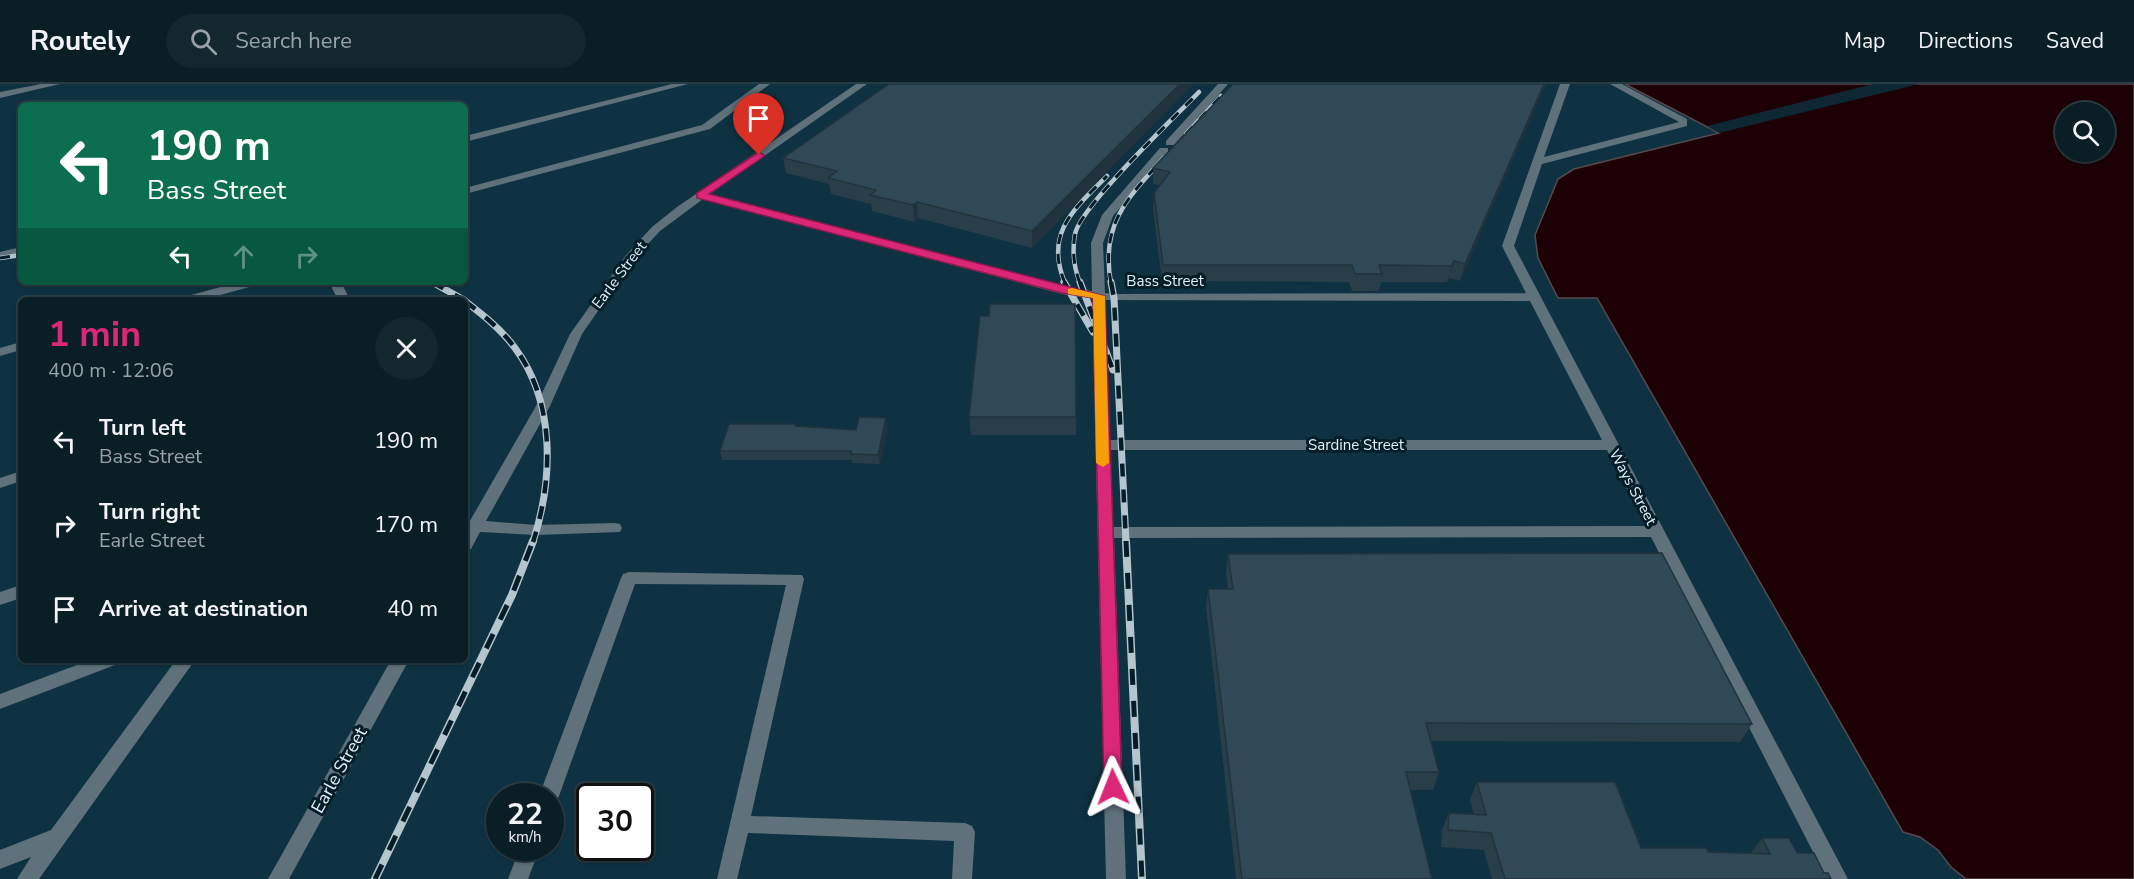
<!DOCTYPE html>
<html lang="en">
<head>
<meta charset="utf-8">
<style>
	body { margin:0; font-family:"Nunito Sans",sans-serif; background:#13272e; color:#f1f3f6; height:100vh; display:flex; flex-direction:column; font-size:22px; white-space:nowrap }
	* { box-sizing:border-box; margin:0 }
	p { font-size:20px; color:#99a2a7 }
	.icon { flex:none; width:33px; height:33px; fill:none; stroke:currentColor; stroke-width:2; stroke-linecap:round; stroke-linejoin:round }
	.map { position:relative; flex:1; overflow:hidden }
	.details { position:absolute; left:18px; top:213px; width:450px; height:366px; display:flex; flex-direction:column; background:#0a1e26; border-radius:9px; box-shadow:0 2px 4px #0004,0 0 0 2px #2a3c43 }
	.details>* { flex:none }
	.guide { position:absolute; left:18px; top:18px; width:450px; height:183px; border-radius:9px; box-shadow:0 2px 4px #0004,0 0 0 2px #2a3c43; background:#0b6e4f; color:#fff; overflow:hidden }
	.tools { position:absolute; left:2055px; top:18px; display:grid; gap:12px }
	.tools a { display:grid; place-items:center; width:60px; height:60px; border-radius:50%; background:#0a1e26; box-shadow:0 2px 4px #0004,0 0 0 2px #2a3c43; font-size:30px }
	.speed { position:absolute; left:486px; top:699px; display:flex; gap:12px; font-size:30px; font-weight:700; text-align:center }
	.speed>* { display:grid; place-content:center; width:78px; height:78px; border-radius:50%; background:#0a1e26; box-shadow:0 2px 4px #0004,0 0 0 2px #2a3c43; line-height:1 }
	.speed small { font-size:15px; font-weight:400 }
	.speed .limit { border:3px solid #111; border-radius:9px; background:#fff; color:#111 }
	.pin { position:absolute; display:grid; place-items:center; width:51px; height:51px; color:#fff; margin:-62px -26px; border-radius:50% 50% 50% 0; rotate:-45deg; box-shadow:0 0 6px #0007 }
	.pin .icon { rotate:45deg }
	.me { position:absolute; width:66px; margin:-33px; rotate:358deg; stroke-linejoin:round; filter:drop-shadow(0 0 4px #0008) }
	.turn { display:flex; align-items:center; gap:21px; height:126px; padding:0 30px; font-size:27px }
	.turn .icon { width:78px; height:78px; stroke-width:2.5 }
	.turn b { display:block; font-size:42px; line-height:51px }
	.lanes { display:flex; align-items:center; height:57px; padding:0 30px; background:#0003; justify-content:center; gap:30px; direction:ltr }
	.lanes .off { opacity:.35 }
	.round { display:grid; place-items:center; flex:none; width:63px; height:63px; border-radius:32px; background:#13272e }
	.overview { display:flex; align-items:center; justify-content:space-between; height:102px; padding:0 30px }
	h1 { font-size:36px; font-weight:700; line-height:45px; color:#db2777 }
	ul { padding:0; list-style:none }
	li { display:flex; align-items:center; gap:18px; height:84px; padding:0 30px }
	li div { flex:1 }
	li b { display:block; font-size:22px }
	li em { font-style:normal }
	header { display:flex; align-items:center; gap:36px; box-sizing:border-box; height:84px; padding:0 30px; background:#0a1e26; border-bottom:2px solid #2a3c43 }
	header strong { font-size:28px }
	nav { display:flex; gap:33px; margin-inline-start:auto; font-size:21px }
	.search { width:420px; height:54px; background:#13272e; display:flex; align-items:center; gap:15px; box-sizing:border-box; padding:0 21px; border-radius:33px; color:#99a2a7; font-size:22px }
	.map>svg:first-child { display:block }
</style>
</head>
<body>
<header>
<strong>Routely</strong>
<div class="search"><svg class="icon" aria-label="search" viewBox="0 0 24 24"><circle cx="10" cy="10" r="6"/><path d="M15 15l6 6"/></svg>Search here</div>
<nav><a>Map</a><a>Directions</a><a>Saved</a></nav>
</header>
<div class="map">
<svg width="2134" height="795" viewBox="0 0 2134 795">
	<rect width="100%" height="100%" fill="#0e2833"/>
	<!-- built -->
	<path fill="#0e3241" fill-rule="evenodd" d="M0,0h2134v795h-2134zM21,21h444v177h-444zM2066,28h38v40h-38zM21,216h444v360h-444zM500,712h50v52h-50zM590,712h50v52h-50z"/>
	<!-- water -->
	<path fill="#1c0006" stroke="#58494f" stroke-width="1.5" fill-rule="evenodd" d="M1625,0h509v795h-168l-15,-12 -13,-17 -18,-13 -17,-5 -306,-534h-39l-20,-40 -3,-23 23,-56 16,-10 145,-36zM2066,28h38v40h-38z"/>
	<!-- pier -->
	<polygon fill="#0e2833" points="1873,0 1919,0 1719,49 1707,42"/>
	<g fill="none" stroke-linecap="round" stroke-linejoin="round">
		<!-- minor -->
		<g fill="#5f717a" fill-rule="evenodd">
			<polygon points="41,0 60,0 0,14 0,8"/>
			<polygon points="672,0 688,0 465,58 465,52"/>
			<polygon points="759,0 770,0 710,45 465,110 465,104 702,41"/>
			<path d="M856,0h11l-157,110 356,93 26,4 -1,-48 11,-28 58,-67h8v4l-55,64 -10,27 2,50 9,1 412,-1 -24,-47 58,-162h10l-26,73 135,-35 -69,-38h12l65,35v7l-145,38 -28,82 334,633h-21l-176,-342 -537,1 12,341h-20l-14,-580 -30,-5 -359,-95 -43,32 -25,27 -53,76 -32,72 -64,115 50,4 78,-2 6,1 2,4 -2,4 -84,3 -56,-3 -9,17 -6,2 2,-25 69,-120 34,-72 57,-80 25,-27 25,-20zM1105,216l425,1 72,139h-492zM1110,366h497l39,76 -533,1z"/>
			<polygon points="1218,0 1228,0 1174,61 1166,61 1166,57"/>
			<polygon points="21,163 21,171 0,176 0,168"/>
			<polygon points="239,198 259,198 257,201 202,216 182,216 184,213"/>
			<polygon points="329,198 341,198 350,216 338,216"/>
			<polygon points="21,258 21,266 0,272 0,264"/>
			<polygon points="21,387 21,397 0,404 0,394"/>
			<polygon points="629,488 802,491 804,495 751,732 965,739 972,742 975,748 972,795 952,795 954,757 748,749 737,795 717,795 786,501 635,500 559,712 556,718 550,720 550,712 539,712 621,494 623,490"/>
			<polygon points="21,501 21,514 0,521 0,508"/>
			<polygon points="90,576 118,576 115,581 0,625 0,610"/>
			<polygon points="176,576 195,576 39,795 17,795 31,773 0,785 0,766 51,746"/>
			<polygon points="391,576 409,576 289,795 268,795"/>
			<polygon points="520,764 540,764 528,795 508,795"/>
		</g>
		<defs>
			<g id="rail-far2">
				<polyline points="1186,50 1221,12"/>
				<polyline points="0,174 21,171"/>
				<polyline points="432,198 434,199"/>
				<path d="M1065,199c-21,-50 9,-74 42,-107"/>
				<path d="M1080,199c-6,-15 -8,-32 -5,-49 5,-27 100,-117 124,-142"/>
				<path d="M1111,199c-11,-58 16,-85 53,-125"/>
			</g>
			<g id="rail-far1">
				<polyline points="432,198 464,216"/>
				<polyline points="1064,198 1093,248"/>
				<polyline points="1080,198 1113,286"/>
				<polyline points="1111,198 1114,214 1126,458"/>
				<path d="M465,217c18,14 36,28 50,47 41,55 38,132 18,194"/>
			</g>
			<g id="rail">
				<polyline points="1126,457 1142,795"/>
				<polyline points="375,795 512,511 533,457"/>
			</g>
		</defs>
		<!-- rail-far2 casing -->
		<use href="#rail-far2" stroke="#b4c5ce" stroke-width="4.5"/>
		<!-- rail-far1 casing -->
		<use href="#rail-far1" stroke="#b4c5ce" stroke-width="7"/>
		<!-- rail casing -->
		<use href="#rail" stroke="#b4c5ce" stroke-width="8"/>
		<!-- rail-far2 -->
		<use href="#rail-far2" stroke="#041e29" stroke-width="3" stroke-dasharray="10" stroke-linecap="butt"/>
		<!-- rail-far1 -->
		<use href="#rail-far1" stroke="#041e29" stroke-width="4.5" stroke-dasharray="13" stroke-linecap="butt"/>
		<!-- rail -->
		<use href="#rail" stroke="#041e29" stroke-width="5" stroke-dasharray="16" stroke-linecap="butt"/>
	</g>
	<!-- wall -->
	<g fill="#283f4a">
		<polygon points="889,0 1193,0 1032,164 918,134 914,138 872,127 871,120 831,110 829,100 786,89 783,74"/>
		<polygon points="1233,0 1546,0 1460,197 1449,194 1447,198 1381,198 1379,207 1352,207 1349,198 1162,197 1153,125 1154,109 1160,101 1153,100 1153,84"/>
		<polygon points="1075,220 1076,351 971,351 969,333 989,232"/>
		<polygon points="796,342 856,346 888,343 880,380 852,379 852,376 722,376 720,367"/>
		<polygon points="1228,470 1752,640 1740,658 1431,657 1439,688 1433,706 1410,706 1432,795 1236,795 1206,523 1208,505 1228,505 1226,488"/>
		<polygon points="1477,698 1641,764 1751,769 1762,754 1797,769 1831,795 1492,795 1484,766 1441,763 1442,746 1449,729 1474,730 1470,716"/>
	</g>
	<!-- shaded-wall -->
	<g fill="#21333c">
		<polygon points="1180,0 1193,0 1032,164 1032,147"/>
		<polygon points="1544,0 1546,0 1460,197 1465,180"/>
		<polygon points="917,118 918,134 914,138 913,121"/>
		<polygon points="1454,177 1449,194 1447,198 1452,182"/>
		<polygon points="886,334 888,343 880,380 878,371"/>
	</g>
	<!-- building -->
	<g fill="#2f4956" stroke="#21333c" stroke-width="1.5">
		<polygon points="889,0 1180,0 1032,147 917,118 913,121 870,111 876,106 828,94 837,87 783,74"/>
		<polygon points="1233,0 1544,0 1465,180 1454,177 1452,182 1379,181 1382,190 1355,190 1352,181 1163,181 1154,109 1170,88 1153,84"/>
		<polygon points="990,220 1075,220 1076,333 969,333 980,232 989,232"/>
		<polygon points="859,333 886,334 878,371 851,370 851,367 720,367 729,340 795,340 795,342 856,346"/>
		<polygon points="1662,469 1752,640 1426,639 1439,688 1406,688 1432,795 1242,795 1208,505 1233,505 1228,470"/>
		<polygon points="1477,698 1615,698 1641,764 1706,764 1708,768 1770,770 1762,754 1789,754 1797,769 1814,769 1824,789 1828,789 1831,795 1505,795 1491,749 1448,746 1449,729 1486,731"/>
	</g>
	<!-- route -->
	<polygon fill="#db2777" stroke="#8e194d" stroke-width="1.5" points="759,68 764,71 763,73 709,110 1105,212 1122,703 1119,708 1113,710 1107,708 1104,703 1093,214 1062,209 697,114 697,109"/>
	<!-- slow -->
	<polygon fill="#f59e0b" points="1072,204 1105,212 1109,379 1103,383 1096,379 1093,214 1068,210 1068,205"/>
	<g text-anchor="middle" stroke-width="6" stroke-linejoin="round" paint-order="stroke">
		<!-- street labels -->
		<g font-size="15" fill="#e3f2fa" stroke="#041e29">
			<text transform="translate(619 191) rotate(-53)" y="5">Earle Street</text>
			<text x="1165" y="202">Bass Street</text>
			<text x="1356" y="366">Sardine Street</text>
			<text transform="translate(1633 403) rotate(62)" y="5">Ways Street</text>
		</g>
		<!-- near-street labels -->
		<g font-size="18" fill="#e3f2fa" stroke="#041e29">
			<text transform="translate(339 686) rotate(-61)" y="6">Earle Street</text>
		</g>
	</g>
</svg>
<div class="tools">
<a><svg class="icon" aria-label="search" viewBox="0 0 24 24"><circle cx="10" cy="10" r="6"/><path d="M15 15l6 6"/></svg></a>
</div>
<div class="speed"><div>22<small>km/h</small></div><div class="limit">30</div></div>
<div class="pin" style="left:759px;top:71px;background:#d93025"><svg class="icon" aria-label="arrive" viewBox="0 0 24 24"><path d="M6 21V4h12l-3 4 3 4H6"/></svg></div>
<svg class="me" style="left:1113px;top:703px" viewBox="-20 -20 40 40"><path d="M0-17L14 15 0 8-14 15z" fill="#db2777" stroke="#fff" stroke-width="4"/></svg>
<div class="guide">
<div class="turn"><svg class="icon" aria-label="left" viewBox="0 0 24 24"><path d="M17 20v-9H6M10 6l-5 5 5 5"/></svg><div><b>190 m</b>Bass Street</div></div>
<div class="lanes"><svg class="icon" aria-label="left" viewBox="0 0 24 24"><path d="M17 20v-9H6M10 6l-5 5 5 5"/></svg><svg class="icon off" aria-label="ahead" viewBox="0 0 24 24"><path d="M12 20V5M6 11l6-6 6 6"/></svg><svg class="icon off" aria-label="right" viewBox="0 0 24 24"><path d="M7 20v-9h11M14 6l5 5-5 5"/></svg></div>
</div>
<section class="details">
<div class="overview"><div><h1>1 min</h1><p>400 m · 12:06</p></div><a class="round"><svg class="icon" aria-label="close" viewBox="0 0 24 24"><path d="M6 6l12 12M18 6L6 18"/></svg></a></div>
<ul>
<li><svg class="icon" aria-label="left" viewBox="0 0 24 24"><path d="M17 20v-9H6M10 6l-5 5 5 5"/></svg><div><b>Turn left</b><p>Bass Street</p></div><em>190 m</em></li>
<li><svg class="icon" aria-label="right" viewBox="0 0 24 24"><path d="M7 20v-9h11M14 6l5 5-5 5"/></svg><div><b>Turn right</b><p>Earle Street</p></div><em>170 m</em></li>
<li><svg class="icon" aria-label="arrive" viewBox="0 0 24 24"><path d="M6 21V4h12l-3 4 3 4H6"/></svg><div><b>Arrive at destination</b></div><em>40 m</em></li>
</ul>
</section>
</div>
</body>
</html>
